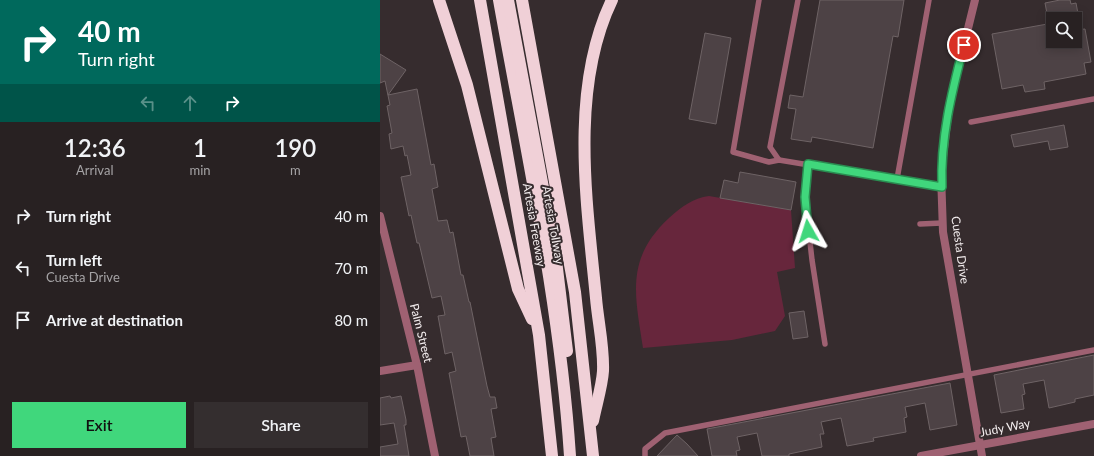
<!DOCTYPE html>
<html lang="en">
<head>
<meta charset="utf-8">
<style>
	body { margin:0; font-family:Lato,sans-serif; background:#342e2f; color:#f1f3f6; height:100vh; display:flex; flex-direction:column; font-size:15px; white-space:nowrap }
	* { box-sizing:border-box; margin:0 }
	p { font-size:13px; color:#a5a3a5 }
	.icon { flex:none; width:22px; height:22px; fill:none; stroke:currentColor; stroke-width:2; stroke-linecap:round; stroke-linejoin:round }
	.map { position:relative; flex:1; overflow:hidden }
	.drawer { display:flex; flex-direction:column; background:#282122; width:380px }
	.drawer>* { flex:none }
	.top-card { background:#00695c; color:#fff; overflow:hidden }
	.tools { position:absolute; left:666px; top:12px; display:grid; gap:8px }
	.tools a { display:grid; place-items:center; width:36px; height:36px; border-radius:0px; background:#282122; box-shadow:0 2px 10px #0003,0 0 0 1px #443e40; font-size:20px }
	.pin { position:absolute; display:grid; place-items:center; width:34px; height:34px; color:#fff; margin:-17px; border:2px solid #fff; border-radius:50%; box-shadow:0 1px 4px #0007 }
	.me { position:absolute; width:44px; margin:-22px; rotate:354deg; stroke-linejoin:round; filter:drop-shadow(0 0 3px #0008) }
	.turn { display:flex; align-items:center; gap:14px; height:84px; padding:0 12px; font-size:18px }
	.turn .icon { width:52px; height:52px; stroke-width:2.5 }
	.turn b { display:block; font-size:28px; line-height:34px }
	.lanes { display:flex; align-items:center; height:38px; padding:0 12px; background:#0003; justify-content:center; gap:20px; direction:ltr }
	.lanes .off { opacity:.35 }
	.eta { display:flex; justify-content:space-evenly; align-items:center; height:68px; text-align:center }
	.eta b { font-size:24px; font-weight:600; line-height:28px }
	.button { display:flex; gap:8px; margin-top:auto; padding:8px 12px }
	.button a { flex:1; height:46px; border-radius:0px; background:#40d77c; color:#111; font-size:16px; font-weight:600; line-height:46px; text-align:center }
	.button a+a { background:#342e2f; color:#f1f3f6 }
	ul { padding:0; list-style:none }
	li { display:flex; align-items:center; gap:12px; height:52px; padding:0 12px }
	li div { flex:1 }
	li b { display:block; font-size:15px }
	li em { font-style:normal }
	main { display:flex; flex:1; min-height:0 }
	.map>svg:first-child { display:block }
</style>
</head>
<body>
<main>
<section class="drawer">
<div class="top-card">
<div class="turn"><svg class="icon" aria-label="right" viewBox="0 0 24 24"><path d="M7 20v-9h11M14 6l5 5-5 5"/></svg><div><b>40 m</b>Turn right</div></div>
<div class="lanes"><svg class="icon off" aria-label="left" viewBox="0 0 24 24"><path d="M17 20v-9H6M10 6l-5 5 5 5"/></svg><svg class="icon off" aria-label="ahead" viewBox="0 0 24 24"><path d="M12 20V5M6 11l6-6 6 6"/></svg><svg class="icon" aria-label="right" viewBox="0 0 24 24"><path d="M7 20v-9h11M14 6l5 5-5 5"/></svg></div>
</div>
<div class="eta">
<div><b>12:36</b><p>Arrival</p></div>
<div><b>1</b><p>min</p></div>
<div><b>190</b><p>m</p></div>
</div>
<ul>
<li><svg class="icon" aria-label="right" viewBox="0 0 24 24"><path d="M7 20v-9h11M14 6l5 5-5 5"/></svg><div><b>Turn right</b></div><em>40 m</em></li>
<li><svg class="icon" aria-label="left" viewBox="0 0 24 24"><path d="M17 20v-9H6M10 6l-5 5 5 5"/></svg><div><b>Turn left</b><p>Cuesta Drive</p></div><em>70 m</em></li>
<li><svg class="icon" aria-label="arrive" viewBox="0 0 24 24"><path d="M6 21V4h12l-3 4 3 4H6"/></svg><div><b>Arrive at destination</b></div><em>80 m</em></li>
</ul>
<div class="button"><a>Exit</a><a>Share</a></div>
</section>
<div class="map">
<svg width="714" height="456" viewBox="0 0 714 456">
	<rect width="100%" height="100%" fill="#362c2e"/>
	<!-- green -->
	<path fill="#67263c" d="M329,196l82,14 4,58 -18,4 8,44 -10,15 -43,9 -89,8c-8,-53 -18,-89 26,-130 12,-11 24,-20 40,-22z"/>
	<!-- building -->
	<g fill="#4d4245" stroke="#6e6365">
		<polygon points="440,0 524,0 518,37 513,36 493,148 432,137 431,142 411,139 416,109 408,108 410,95 423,97"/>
		<polygon points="680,0 690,0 691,4 696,3 699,19 668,19 665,3"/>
		<polygon points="673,23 673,41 695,41 695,30 705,29 711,62 704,63 706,74 664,82 665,89 645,92 643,85 622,89 612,34"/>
		<polygon points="325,33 351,38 336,124 309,119"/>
		<polygon points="0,54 26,70 8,95 37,89 51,165 54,164 58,187 52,189 58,221 67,220 70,233 73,232 81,275 83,275 89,302 90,302 107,386 110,397 115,397 117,408 111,409 116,437 111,438 114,456 90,456 86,436 81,437 69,373 76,371 72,352 65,354 58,316 65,315 61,296 52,298 39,243 37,243 31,215 29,216 21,177 31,175 27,155 25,156 23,146 11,149 9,134 12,133 7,106 10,105 5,81 0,83"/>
		<polygon points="684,125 688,147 670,150 668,141 634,147 631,135"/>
		<polygon points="360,172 416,182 411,210 340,198 344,180 358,183"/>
		<polygon points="424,311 428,337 413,339 409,313"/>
		<polygon points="714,355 714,395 695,399 695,402 669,408 664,380 643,384 645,394 642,395 644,409 621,413 614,375"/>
		<polygon points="570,383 577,425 550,430 545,403 525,407 527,417 524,418 526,432 493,438 494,441 467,446 461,418 441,422 444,434 440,434 442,447 409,454 409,456 382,456 377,433 357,437 360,450 356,451 357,456 332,456 327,429"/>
		<polygon points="10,396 11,398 21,396 26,420 26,425 24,425 29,456 0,456 0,447 18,444 14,423 0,425 0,398"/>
		<polygon points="297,435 307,444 318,456 277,456"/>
	</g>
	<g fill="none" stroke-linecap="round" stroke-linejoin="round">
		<!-- service -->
		<g stroke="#9f6172" stroke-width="5.5">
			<polyline points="379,0 353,152 389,162 399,160 562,187"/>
			<polyline points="591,122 714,99"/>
			<polyline points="399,160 390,147 418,0"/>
			<polyline points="428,164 425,197 432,260 445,344"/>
			<polyline points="517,179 549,0"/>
			<polyline points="540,224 562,223"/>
			<polyline points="265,456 265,449 285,433 714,350"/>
		</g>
		<!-- minor -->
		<g stroke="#9f6172" stroke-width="8">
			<polyline points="595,0 569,106 561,174 563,232 602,456"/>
			<polyline points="0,216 37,365 55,456"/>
			<polyline points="0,371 37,365"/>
			<polyline points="541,456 714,424"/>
		</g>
		<!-- motorway -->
		<g stroke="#f0d0d7" stroke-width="12">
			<polyline points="59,0 87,85 138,289 152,319"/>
			<polyline points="100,0 159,335 172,456"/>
			<path d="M119,0c27,151 61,303 71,456"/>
			<polyline points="128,0 175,252 187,351"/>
			<polyline points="142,0 195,292 213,456"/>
			<path d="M213,421c3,-16 9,-34 10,-50 1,-24 -5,-49 -7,-73 -9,-94 -27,-209 16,-298"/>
		</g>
	</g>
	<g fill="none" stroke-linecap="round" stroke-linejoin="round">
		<defs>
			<path id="route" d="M428,231l-3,-34 3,-33 134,23c-2,-48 10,-96 22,-142"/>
		</defs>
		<!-- route casing -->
		<use href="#route" stroke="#2a8c51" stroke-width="10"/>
		<!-- route -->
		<use href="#route" stroke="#40d77c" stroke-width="7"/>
	</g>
	<g text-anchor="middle" stroke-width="4" stroke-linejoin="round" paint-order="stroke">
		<!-- street labels -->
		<g font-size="12" fill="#f4eeef" stroke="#362c2e">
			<text transform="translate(154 225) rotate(80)" y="4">Artesia Freeway</text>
			<text transform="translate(173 225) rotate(80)" y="4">Artesia Tollway</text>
			<text transform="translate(580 250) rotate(82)" y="4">Cuesta Drive</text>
			<text transform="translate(41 333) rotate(76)" y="4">Palm Street</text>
			<text transform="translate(625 428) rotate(-11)" y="4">Judy Way</text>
		</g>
	</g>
</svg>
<div class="tools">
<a><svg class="icon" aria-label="search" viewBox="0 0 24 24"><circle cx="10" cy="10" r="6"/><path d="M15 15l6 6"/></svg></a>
</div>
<div class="pin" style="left:584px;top:45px;background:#d93025"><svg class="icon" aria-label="arrive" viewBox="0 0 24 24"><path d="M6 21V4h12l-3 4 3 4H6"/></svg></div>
<svg class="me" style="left:428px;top:231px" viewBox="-20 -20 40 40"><path d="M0-17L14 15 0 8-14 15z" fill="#40d77c" stroke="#fff" stroke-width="4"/></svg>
</div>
</main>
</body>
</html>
